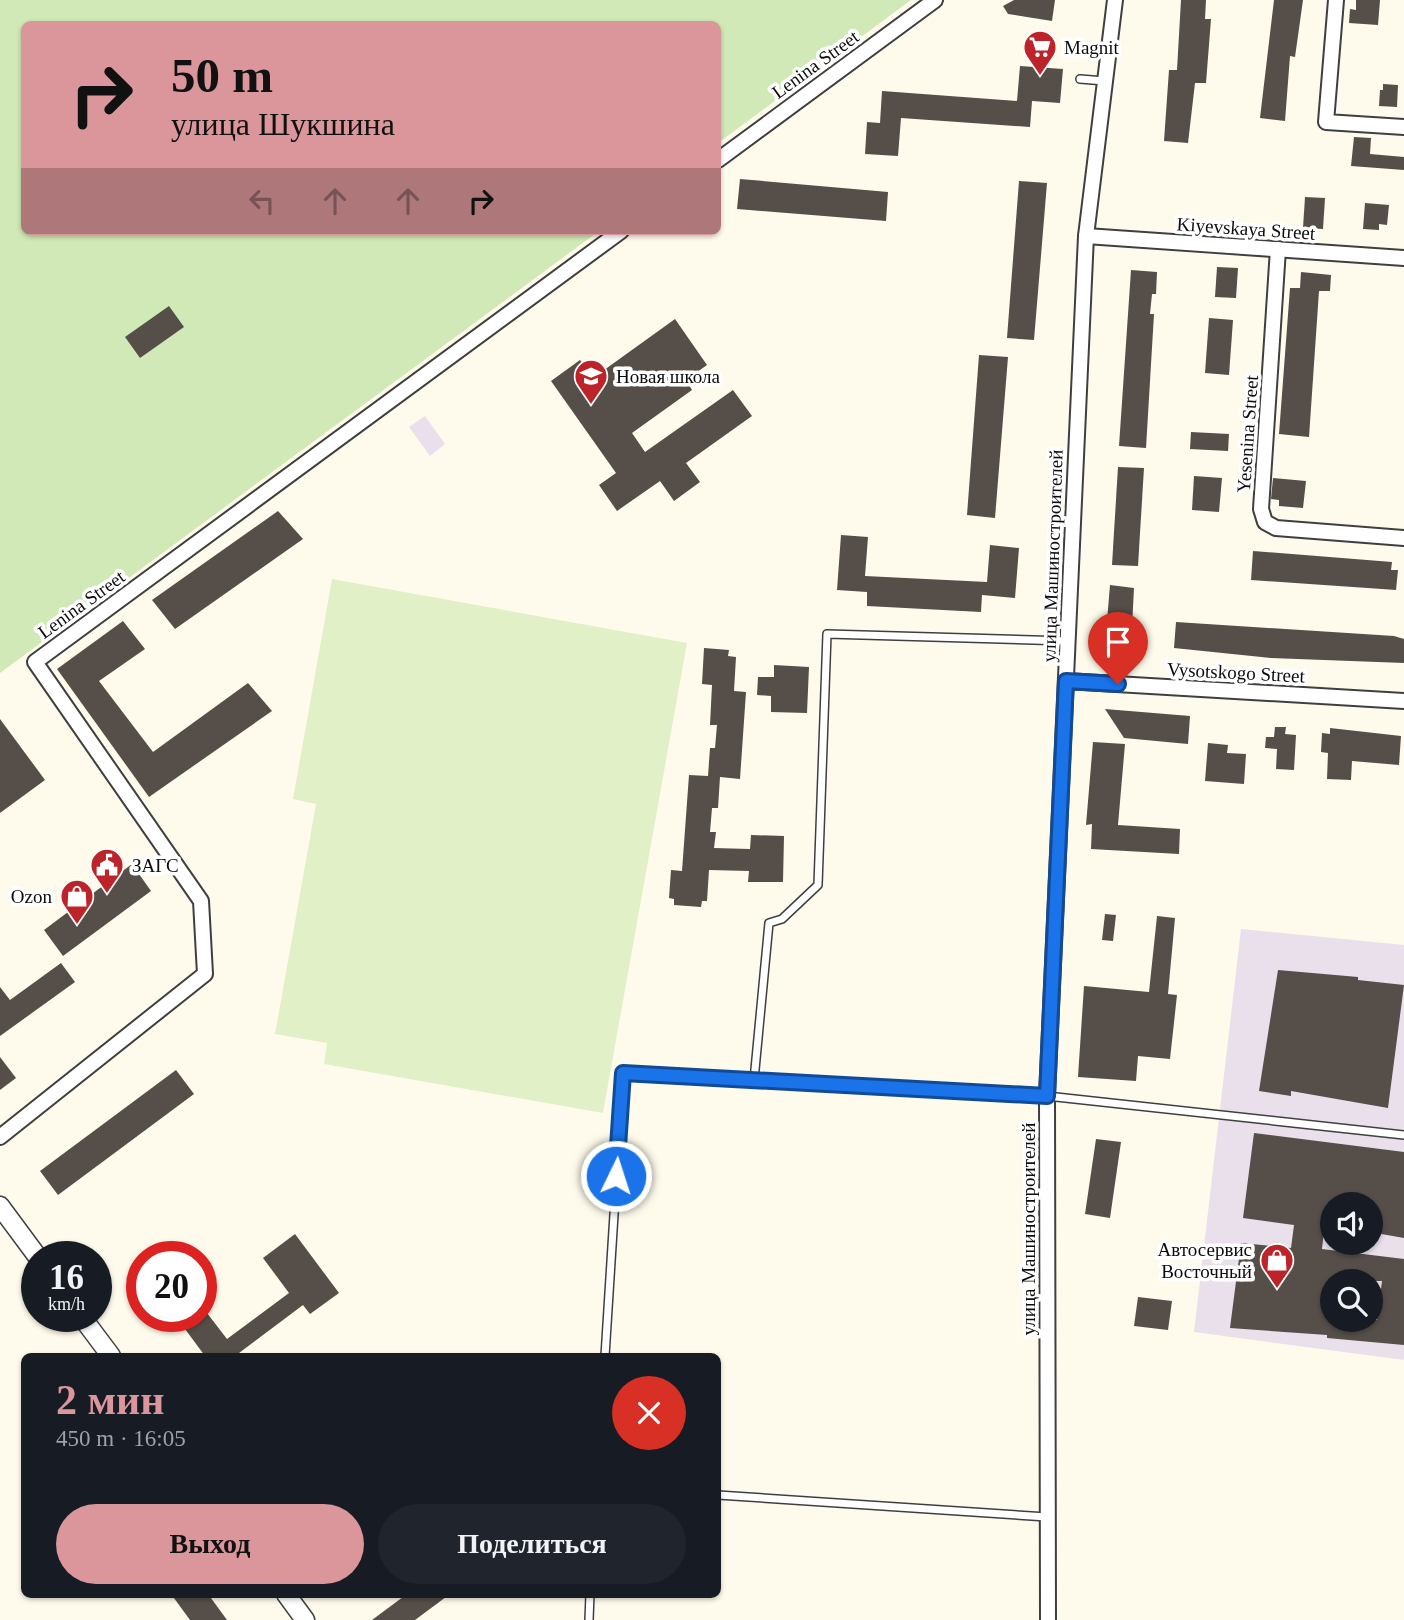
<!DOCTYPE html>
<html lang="ru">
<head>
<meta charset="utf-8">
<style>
	body { margin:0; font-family:Georgia,serif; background:#20242c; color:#f1f3f6; height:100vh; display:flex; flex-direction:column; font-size:26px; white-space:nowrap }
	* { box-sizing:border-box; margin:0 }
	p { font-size:23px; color:#9ea1a6 }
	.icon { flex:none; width:38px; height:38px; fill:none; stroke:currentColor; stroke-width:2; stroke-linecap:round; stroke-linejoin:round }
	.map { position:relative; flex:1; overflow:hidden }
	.panel { position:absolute; left:21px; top:1353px; width:700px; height:245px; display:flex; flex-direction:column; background:#171b24; border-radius:10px; box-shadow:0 2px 5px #0004 }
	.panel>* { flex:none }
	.hud { position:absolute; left:21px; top:21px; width:700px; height:214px; border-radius:10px; box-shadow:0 2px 5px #0004; background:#da969a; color:#111; overflow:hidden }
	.buttons { position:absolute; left:1320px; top:1192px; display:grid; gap:14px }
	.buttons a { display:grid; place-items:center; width:63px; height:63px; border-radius:50%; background:#171b24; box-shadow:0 2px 5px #0004; font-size:35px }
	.speed { position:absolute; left:21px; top:1241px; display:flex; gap:14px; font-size:35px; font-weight:700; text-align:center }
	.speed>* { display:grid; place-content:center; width:91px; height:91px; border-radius:50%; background:#171b24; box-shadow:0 2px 5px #0004; line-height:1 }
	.speed small { font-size:18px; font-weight:400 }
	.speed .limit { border:10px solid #d22; background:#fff; color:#111 }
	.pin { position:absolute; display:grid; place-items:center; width:60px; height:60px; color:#fff; margin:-72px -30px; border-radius:50% 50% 50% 0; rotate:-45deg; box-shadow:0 0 7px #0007 }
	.pin .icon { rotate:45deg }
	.me { position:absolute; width:77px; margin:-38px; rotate:4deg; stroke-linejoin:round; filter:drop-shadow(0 0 5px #0008) }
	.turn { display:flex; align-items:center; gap:24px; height:147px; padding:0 35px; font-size:32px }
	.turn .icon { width:91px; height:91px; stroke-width:2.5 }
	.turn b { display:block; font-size:49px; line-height:60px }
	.lanes { display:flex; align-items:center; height:66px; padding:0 35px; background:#0003; justify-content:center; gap:35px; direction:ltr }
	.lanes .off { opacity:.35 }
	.round { display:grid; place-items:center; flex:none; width:74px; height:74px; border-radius:37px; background:#20242c }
	.head { display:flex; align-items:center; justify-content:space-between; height:119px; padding:0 35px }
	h1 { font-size:42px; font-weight:800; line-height:52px; color:#da969a }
	.cta { display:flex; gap:14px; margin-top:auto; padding:14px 35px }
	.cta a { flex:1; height:80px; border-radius:42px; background:#da969a; color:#111; font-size:28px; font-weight:800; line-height:80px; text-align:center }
	.cta a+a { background:#20242c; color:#f1f3f6 }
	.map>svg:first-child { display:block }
</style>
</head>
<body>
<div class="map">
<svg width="1404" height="1620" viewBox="0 0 1404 1620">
	<rect width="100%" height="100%" fill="#fffbec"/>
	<!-- industrial -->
	<g fill="#eae0eb" fill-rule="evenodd">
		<polygon points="425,416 445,444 430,456 409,427"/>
		<path d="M1241,929l163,16v415l-210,-28zM1332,1204h38v38h-38zM1332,1281h38v39h-38z"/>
	</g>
	<!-- green -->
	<polygon fill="#d0e9b6" points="0,0 911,0 718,143 718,24 24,24 24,231 599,231 0,673"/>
	<!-- pitch -->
	<polygon fill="#e2f0c8" points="332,579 687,643 603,1113 324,1064 327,1043 275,1034 316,804 293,799"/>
	<!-- building -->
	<g fill="#554e49" fill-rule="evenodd">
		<polygon points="1014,0 1055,0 1052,21 1008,14 1003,6"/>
		<polygon points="1181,0 1206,0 1205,19 1211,19 1206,83 1195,83 1188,143 1164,141 1169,70 1177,70"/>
		<polygon points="1274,0 1303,0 1295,57 1290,56 1285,121 1260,118"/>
		<polygon points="1356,0 1380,0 1378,25 1349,23 1350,9 1356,10"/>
		<polygon points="1020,66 1063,69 1060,103 1032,101 1030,127 901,118 898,156 865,154 867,122 880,123 882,91 1017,101"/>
		<polygon points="1383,84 1398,85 1397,107 1379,106 1380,90 1383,90"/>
		<polygon points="1354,137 1371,138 1370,154 1404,157 1404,170 1351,166"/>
		<polygon points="740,179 888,192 886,221 737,209"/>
		<polygon points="1019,181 1047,183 1034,340 1007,338"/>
		<polygon points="1305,197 1325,198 1323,229 1303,228"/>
		<polygon points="1365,203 1389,205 1387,225 1379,224 1379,230 1363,229"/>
		<polygon points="1217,267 1238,268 1236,298 1215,297"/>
		<polygon points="1131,270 1157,272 1156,294 1152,294 1150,314 1154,314 1146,448 1119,446"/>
		<polygon points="1301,272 1331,275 1330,291 1319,291 1309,437 1279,434 1290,288 1300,288"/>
		<polygon points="169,306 184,327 140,358 125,337"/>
		<polygon points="1209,318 1233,320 1229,375 1205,373"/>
		<polygon points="675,319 707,365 686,380 692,390 632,433 645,452 733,390 752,416 686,463 700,482 674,501 660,481 617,511 599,485 616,473 551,381 580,360 593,378"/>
		<polygon points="979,355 1008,357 995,518 967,515"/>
		<polygon points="1191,432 1229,434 1228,451 1190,449"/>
		<polygon points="1118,467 1144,468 1138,566 1112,565"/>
		<polygon points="1194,476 1222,478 1219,512 1192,510"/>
		<polygon points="1273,478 1306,481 1303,508 1279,506 1279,500 1271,499"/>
		<polygon points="278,511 303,539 175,629 152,600"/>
		<polygon points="841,535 868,537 865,576 987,582 990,545 1019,548 1015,598 982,595 981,612 867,606 867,592 837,590"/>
		<polygon points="1253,551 1392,562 1391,570 1398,570 1396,590 1251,580"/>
		<polygon points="1110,585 1134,588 1131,647 1105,645"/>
		<polygon points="123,621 145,649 99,681 153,752 248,683 272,711 149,797 57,669"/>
		<polygon points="1176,622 1394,636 1404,639 1404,663 1271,658 1174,648"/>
		<polygon points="704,648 729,650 728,656 736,657 734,691 746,692 740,779 720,777 718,808 712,808 710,832 716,832 714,848 750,849 751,835 784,836 783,882 748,882 749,871 709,870 707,901 702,901 701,907 674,905 674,899 669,898 671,870 682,871 689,775 708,776 710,748 715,748 717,725 710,725 712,685 702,684"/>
		<polygon points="774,665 809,667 807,713 771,712 771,696 757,695 758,677 774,677"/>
		<polygon points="1105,709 1190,716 1188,744 1124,738"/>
		<polygon points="0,719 45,780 0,813"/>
		<polygon points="1275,727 1286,727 1285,734 1296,735 1294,770 1276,769 1277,749 1265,748 1266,737 1274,737"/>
		<polygon points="1330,728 1401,736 1399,765 1352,761 1351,780 1327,779 1328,753 1321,752 1322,733 1330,734"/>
		<polygon points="1093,742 1125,744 1118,825 1180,829 1179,854 1091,849 1092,824 1086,825"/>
		<polygon points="1208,743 1228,745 1227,753 1246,754 1244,784 1205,781"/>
		<polygon points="132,864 151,891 63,956 44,930"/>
		<polygon points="1105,914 1116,915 1113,941 1102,940"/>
		<polygon points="1157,916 1175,918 1168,994 1177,995 1170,1059 1138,1056 1136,1081 1078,1077 1084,986 1149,992"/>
		<polygon points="61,963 75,982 0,1036 0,987 10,1000"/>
		<polygon points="1278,970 1358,977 1358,980 1404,985 1388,1108 1291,1091 1291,1096 1259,1091"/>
		<polygon points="0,1057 16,1078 0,1090"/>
		<polygon points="176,1070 194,1094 58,1195 40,1171"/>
		<path d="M1254,1133l150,19v86l-34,-6v-28h-43l-5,45 82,10v86l-77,-7v-3l-97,-7 11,-85 50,5 3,-23 -51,-7zM1332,1281h50l-5,39h-45z"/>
		<polygon points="1096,1139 1121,1142 1110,1218 1085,1214"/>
		<polygon points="295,1234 339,1293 310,1314 303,1305 235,1356 205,1356 185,1329 207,1313 227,1339 289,1293 263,1258"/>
		<polygon points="1138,1297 1172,1301 1168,1330 1134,1326"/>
		<polygon points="171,1594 208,1594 227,1620 190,1620"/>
		<polygon points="407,1594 450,1594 415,1620 372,1620"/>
	</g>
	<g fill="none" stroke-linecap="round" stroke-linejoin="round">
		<defs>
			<g id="service">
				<polyline points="1080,79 1105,81"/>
				<polyline points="754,1080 769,923 782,919 818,885 827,634 1067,641"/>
				<polyline points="605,1356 623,1073 1047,1096 1404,1135"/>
				<polyline points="718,1495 1047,1517"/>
				<polyline points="589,1620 590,1594"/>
			</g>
			<g id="minor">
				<polyline points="1336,0 1326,122 1404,127"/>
				<polyline points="718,160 935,0"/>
				<polyline points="1086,236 1404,258"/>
				<polyline points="1278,249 1261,509 1265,522 1276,528 1404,538"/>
				<polyline points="1066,681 1404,701"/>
				<polyline points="0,1137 205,974 201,901 35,662 621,231"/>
				<polyline points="1048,1620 1047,1096 1086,236 1115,0"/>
			</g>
			<g id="tertiary">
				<polyline points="0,1206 37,1256"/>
				<polyline points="81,1316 111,1356"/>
				<polyline points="286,1594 305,1620"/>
			</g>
		</defs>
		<!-- service casing -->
		<use href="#service" stroke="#3f3f3f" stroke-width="10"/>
		<!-- minor casing -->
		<use href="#minor" stroke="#3f3f3f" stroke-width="18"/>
		<!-- tertiary casing -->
		<use href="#tertiary" stroke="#3f3f3f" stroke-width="21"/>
		<!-- service -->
		<use href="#service" stroke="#fff" stroke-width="7"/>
		<!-- minor -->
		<use href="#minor" stroke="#fff" stroke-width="14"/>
		<!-- tertiary -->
		<use href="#tertiary" stroke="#fff" stroke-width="18"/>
	</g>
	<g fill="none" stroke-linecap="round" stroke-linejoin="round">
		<defs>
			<polyline id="route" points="616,1176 623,1073 1047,1096 1066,681 1118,684"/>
		</defs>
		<!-- route casing -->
		<use href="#route" stroke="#114b97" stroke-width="18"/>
		<!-- route -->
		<use href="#route" stroke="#1a73e8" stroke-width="12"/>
	</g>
	<!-- icons -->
	<defs>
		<symbol id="supermarket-pin" viewBox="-11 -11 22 30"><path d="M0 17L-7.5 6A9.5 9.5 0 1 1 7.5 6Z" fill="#bd242a" stroke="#fff"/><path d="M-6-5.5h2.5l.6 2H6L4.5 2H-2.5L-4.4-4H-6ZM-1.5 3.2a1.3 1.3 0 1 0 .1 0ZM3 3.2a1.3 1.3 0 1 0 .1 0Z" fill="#fff"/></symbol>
		<symbol id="school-pin" viewBox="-11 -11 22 30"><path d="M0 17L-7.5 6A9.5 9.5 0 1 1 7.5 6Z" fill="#bd242a" stroke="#fff"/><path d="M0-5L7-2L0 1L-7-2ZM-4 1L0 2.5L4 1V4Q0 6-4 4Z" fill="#fff"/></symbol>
		<symbol id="civic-pin" viewBox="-11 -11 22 30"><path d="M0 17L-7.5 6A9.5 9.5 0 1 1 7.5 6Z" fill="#bd242a" stroke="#fff"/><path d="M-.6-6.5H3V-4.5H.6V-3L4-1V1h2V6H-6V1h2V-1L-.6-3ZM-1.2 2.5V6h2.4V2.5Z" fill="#fff"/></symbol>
		<symbol id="shop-pin" viewBox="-11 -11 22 30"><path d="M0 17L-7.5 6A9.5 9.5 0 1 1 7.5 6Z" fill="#bd242a" stroke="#fff"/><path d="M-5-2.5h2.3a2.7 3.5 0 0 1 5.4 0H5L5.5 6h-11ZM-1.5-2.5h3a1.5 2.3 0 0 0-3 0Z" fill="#fff"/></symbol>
	</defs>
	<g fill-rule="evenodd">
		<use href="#supermarket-pin" x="1021" y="28" width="38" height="52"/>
		<use href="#school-pin" x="572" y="357" width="38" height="52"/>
		<use href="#civic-pin" x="88" y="846" width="38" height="52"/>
		<use href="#shop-pin" x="58" y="877" width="38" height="52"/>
		<use href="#shop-pin" x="1258" y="1241" width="38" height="52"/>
	</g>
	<g text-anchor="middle" stroke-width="7" stroke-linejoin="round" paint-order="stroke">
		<!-- poi labels -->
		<g font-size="19" fill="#0c0c0c" stroke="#fff" text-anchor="start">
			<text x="1064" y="54">Magnit</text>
			<text x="616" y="383">Новая школа</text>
			<text x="132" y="872">ЗАГС</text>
			<text x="52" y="903" text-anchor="end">Ozon</text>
			<text x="1252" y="1256" text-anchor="end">Автосервис<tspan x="1252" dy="22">Восточный</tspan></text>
		</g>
		<!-- street labels -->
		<g font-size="19" fill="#0c0c0c" stroke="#fff">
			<text transform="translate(815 64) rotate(-36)" y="7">Lenina Street</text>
			<text transform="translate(1246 228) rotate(4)" y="7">Kiyevskaya Street</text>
			<text transform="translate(1247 434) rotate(-86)" y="7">Yesenina Street</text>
			<text transform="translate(1052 556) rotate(-88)" y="7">улица Машиностроителей</text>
			<text transform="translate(81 604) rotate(-36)" y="7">Lenina Street</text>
			<text transform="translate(1236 672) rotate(3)" y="7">Vysotskogo Street</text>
			<text transform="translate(1028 1229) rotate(-90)" y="7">улица Машиностроителей</text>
		</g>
	</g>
</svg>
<div class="buttons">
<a><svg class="icon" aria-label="sound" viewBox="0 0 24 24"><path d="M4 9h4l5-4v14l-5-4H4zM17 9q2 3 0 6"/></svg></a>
<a><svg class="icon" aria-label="search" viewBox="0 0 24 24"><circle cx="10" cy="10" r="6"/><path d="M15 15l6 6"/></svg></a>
</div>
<div class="speed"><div>16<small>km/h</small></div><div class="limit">20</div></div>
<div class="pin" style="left:1118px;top:684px;background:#d93025"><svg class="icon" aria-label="arrive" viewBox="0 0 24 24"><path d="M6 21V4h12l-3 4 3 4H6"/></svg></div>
<svg class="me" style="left:616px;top:1176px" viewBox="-20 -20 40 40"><circle r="17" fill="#1a73e8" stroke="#fff" stroke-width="3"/><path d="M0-11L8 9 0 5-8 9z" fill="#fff"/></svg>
<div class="hud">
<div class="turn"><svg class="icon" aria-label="right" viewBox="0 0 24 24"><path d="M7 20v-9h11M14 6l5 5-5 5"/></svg><div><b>50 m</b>улица Шукшина</div></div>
<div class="lanes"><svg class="icon off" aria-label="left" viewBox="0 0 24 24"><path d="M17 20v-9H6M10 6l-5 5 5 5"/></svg><svg class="icon off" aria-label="ahead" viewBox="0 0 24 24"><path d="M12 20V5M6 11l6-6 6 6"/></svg><svg class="icon off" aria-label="ahead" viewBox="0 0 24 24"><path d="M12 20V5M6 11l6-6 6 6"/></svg><svg class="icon" aria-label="right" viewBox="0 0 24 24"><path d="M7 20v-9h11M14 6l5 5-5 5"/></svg></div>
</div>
<section class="panel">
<div class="head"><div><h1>2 мин</h1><p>450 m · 16:05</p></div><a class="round" style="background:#d93025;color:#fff"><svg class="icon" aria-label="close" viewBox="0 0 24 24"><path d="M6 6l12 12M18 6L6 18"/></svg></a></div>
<div class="cta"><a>Выход</a><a>Поделиться</a></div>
</section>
</div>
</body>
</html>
